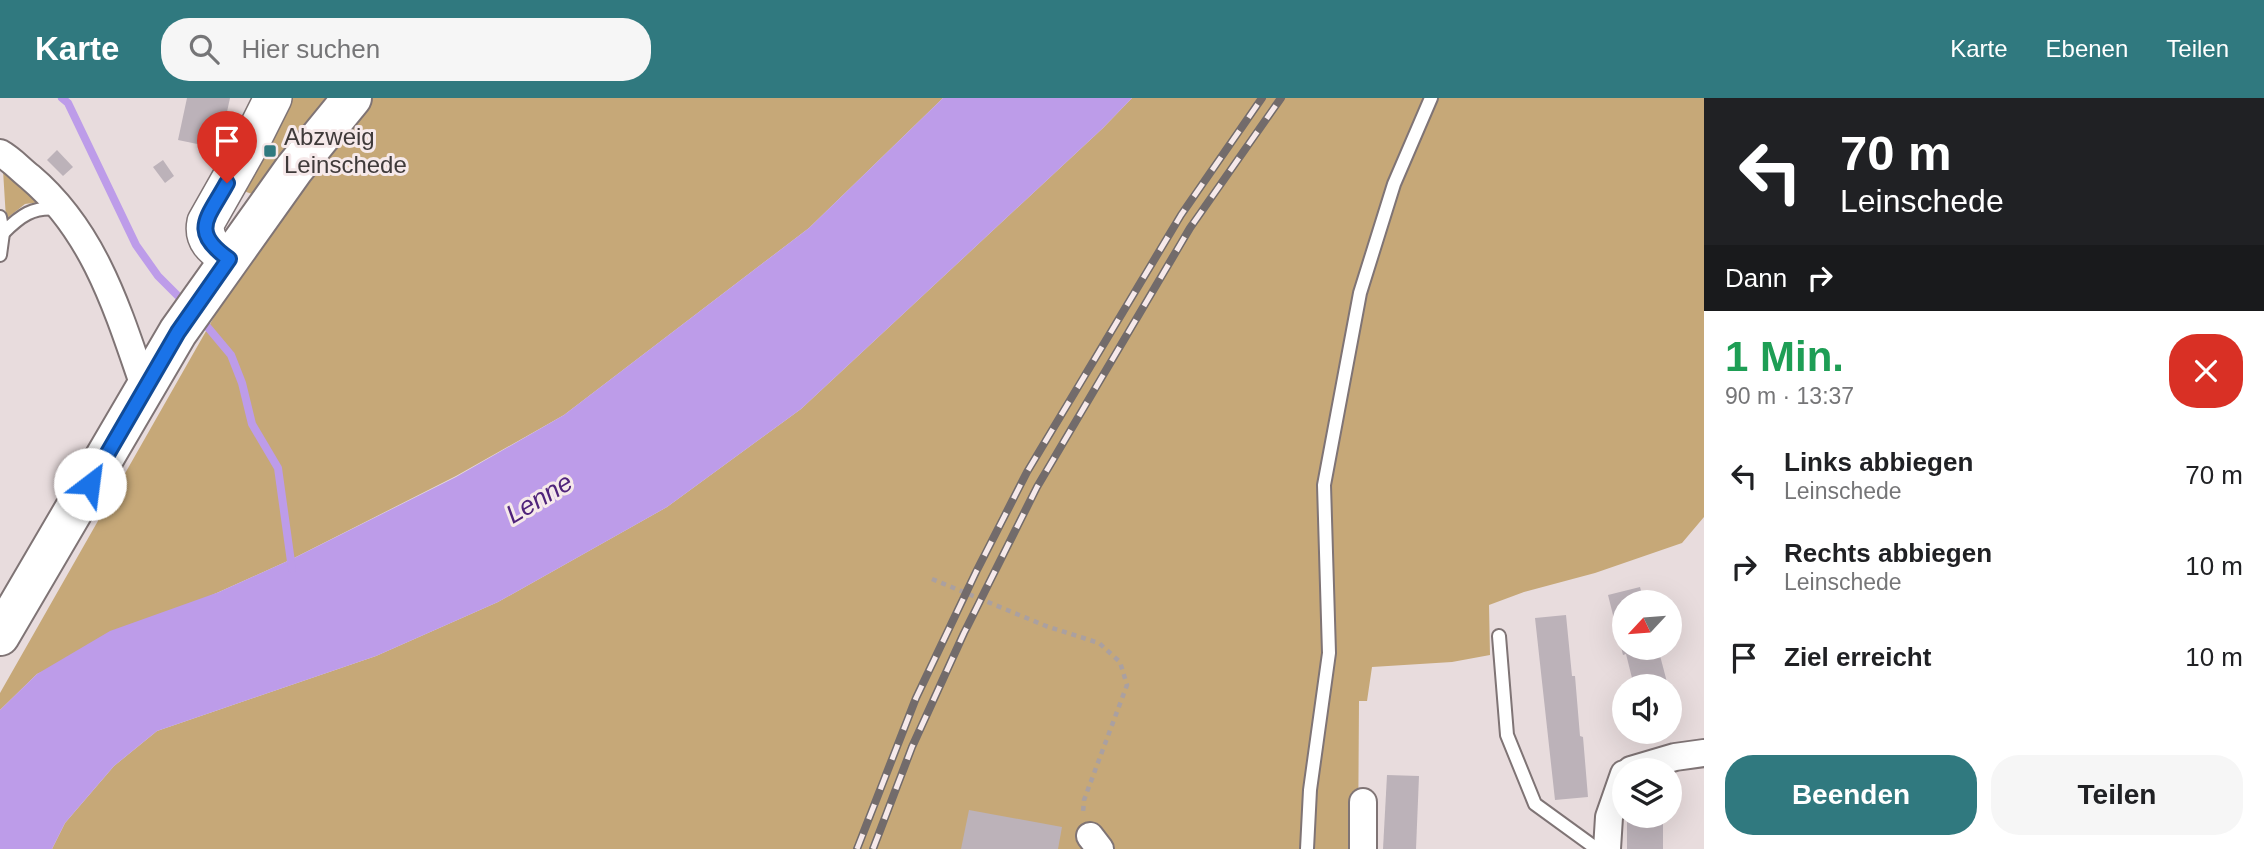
<!DOCTYPE html>
<html lang="de">
<head>
<meta charset="utf-8">
<style>
	body { margin:0; font-family:Helvetica,sans-serif; background:#f6f6f6; color:#202124; height:100vh; display:flex; flex-direction:column; font-size:26px; white-space:nowrap }
	* { box-sizing:border-box; margin:0 }
	p { font-size:23px; color:#757577 }
	.icon { flex:none; width:38px; height:38px; fill:none; stroke:currentColor; stroke-width:2; stroke-linecap:round; stroke-linejoin:round }
	.map { position:relative; flex:1; overflow:hidden }
	.details { display:flex; flex-direction:column; background:#fff; width:560px }
	.details>* { flex:none }
	.banner { background:#202124; color:#fff; overflow:hidden }
	.needle { width:46px; rotate:244deg }
	.controls { position:absolute; left:1612px; top:492px; display:grid; gap:14px }
	.controls a { display:grid; place-items:center; width:70px; height:70px; border-radius:50%; background:#fff; box-shadow:0 7px 28px #0002; font-size:35px }
	.pin { position:absolute; display:grid; place-items:center; width:60px; height:60px; color:#fff; margin:-72px -30px; border-radius:50% 50% 50% 0; rotate:-45deg; box-shadow:0 0 7px #0007 }
	.pin .icon { rotate:45deg }
	.me { position:absolute; width:77px; margin:-38px; rotate:30deg; stroke-linejoin:round; filter:drop-shadow(0 0 5px #0008) }
	.turn { display:flex; align-items:center; gap:24px; height:147px; padding:0 21px; font-size:32px }
	.turn .icon { width:91px; height:91px; stroke-width:2.5 }
	.turn b { display:block; font-size:49px; line-height:60px }
	.then { display:flex; align-items:center; height:66px; padding:0 21px; background:#0003; gap:14px; font-size:26px }
	.round { display:grid; place-items:center; flex:none; width:74px; height:74px; border-radius:28px; background:#f6f6f6 }
	.overview { display:flex; align-items:center; justify-content:space-between; height:119px; padding:0 21px }
	h1 { font-size:42px; font-weight:600; line-height:52px; color:#1e9e55 }
	.action { display:flex; gap:14px; margin-top:auto; padding:14px 21px }
	.action a { flex:1; height:80px; border-radius:28px; background:#30797f; color:#fff; font-size:28px; font-weight:600; line-height:80px; text-align:center }
	.action a+a { background:#f6f6f6; color:#202124 }
	ul { padding:0; list-style:none }
	li { display:flex; align-items:center; gap:21px; height:91px; padding:0 21px }
	li div { flex:1 }
	li b { display:block; font-size:26px }
	li em { font-style:normal }
	header { display:flex; align-items:center; gap:42px; box-sizing:border-box; height:98px; padding:0 35px; background:#30797f; color:#fff }
	header strong { font-size:33px }
	nav { display:flex; gap:38px; margin-inline-start:auto; font-size:24px }
	.search { width:490px; height:63px; background:#f6f6f6; display:flex; align-items:center; gap:18px; box-sizing:border-box; padding:0 24px; border-radius:28px; color:#757577; font-size:26px }
	main { display:flex; flex:1; min-height:0 }
	.map>svg:first-child { display:block }
</style>
</head>
<body>
<header>
<strong>Karte</strong>
<div class="search"><svg class="icon" aria-label="search" viewBox="0 0 24 24"><circle cx="10" cy="10" r="6"/><path d="M15 15l6 6"/></svg>Hier suchen</div>
<nav><a>Karte</a><a>Ebenen</a><a>Teilen</a></nav>
</header>
<main>
<div class="map">
<svg width="1704" height="751" viewBox="0 0 1704 751">
	<rect width="100%" height="100%" fill="#e8dcdd"/>
	<!-- green -->
	<g fill="#c6a878">
		<polygon points="287,0 330,0 252,96 238,91"/>
		<polygon points="373,0 943,0 809,130 564,317 456,378 292,461 37,576 0,612 0,595 230,191"/>
		<polygon points="1132,0 1704,0 1704,419 1682,445 1595,475 1524,494 1489,507 1490,557 1452,564 1372,569 1367,603 1359,603 1358,751 52,751 65,725 114,668 157,633 376,558 498,504 667,409 801,311 1103,30"/>
		<polygon points="3,72 40,104 25,106 6,121"/>
	</g>
	<!-- water -->
	<polygon fill="#bd9ce9" points="943,0 1132,0 1103,30 801,311 667,409 498,504 376,558 157,633 114,668 65,725 52,751 0,751 0,612 37,576 110,533 219,494 292,461 456,379 564,317 809,130"/>
	<g fill="none" stroke-linecap="round" stroke-linejoin="round">
		<!-- stream -->
		<g stroke="#bd9ce9" stroke-width="8">
			<polyline points="62,0 68,5 136,147 158,178 186,206"/>
			<polyline points="200,220 231,257 242,285 252,326 278,370 292,471"/>
		</g>
	</g>
	<!-- building -->
	<g fill="#bcb2b9">
		<polygon points="187,0 230,0 225,23 213,20 207,48 178,42"/>
		<polygon points="57,52 73,69 63,78 47,62"/>
		<polygon points="163,62 174,78 165,85 153,69"/>
		<polygon points="1640,489 1644,504 1624,504 1624,550 1658,550 1668,588 1634,588 1626,556 1623,557 1608,497"/>
		<polygon points="1566,517 1572,578 1575,578 1580,638 1583,639 1588,699 1555,702 1535,520"/>
		<polygon points="1387,677 1419,678 1416,751 1383,751"/>
		<polygon points="969,712 1062,729 1058,751 961,751"/>
		<rect x="1627" y="721" width="36" height="30"/>
	</g>
	<g fill="none" stroke-linecap="round" stroke-linejoin="round">
		<defs>
			<g id="service">
				<polyline points="0,119 3,135 0,157"/>
				<path d="M3,135c17,-17 30,-27 55,-24"/>
				<polyline points="1499,538 1507,637 1535,706 1597,751"/>
				<polyline points="1307,751 1310,692 1329,555 1324,387 1360,195 1394,86 1431,0"/>
			</g>
			<g id="minor">
				<path d="M0,55c11,6 20,16 30,24 65,55 88,134 115,212"/>
				<polyline points="1631,672 1675,659 1704,655"/>
				<polyline points="1090,738 1100,751"/>
				<polyline points="1363,751 1363,704"/>
				<polyline points="1607,751 1609,719 1624,676"/>
			</g>
			<path id="secondary" d="M229,161c-14,-10 -27,-18 -23,-37l43,-76 24,-48"/>
			<polyline id="primary" points="0,538 178,234 294,71 352,0"/>
		</defs>
		<!-- service casing -->
		<use href="#service" stroke="#7f7475" stroke-width="16"/>
		<!-- minor casing -->
		<use href="#minor" stroke="#7f7475" stroke-width="30"/>
		<!-- secondary casing -->
		<use href="#secondary" stroke="#7f7475" stroke-width="40"/>
		<!-- primary casing -->
		<use href="#primary" stroke="#7f7475" stroke-width="42"/>
		<!-- path -->
		<polyline stroke="#aaa0a1" stroke-width="4.5" stroke-dasharray="5 5" stroke-linecap="butt" points="932,481 1046,528 1099,545 1120,564 1127,587 1084,702 1083,715"/>
		<!-- service -->
		<use href="#service" stroke="#fff" stroke-width="12"/>
		<!-- minor -->
		<use href="#minor" stroke="#fff" stroke-width="26"/>
		<!-- secondary -->
		<use href="#secondary" stroke="#fff" stroke-width="37"/>
		<!-- primary -->
		<use href="#primary" stroke="#fff" stroke-width="38"/>
		<defs>
			<g id="rail">
				<polyline points="857,751 916,600 976,474 1027,374 1181,117 1262,0"/>
				<polyline points="873,751 912,649 964,535 1037,389 1190,130 1281,0"/>
			</g>
		</defs>
		<!-- rail casing -->
		<use href="#rail" stroke="#726b6b" stroke-width="8"/>
		<!-- rail -->
		<use href="#rail" stroke="#f6e9ea" stroke-width="5" stroke-dasharray="16" stroke-linecap="butt"/>
	</g>
	<g fill="none" stroke-linecap="round" stroke-linejoin="round">
		<defs>
			<path id="route" d="M90,386l88,-152 51,-73c-40,-28 -21,-41 -2,-76"/>
		</defs>
		<!-- route casing -->
		<use href="#route" stroke="#114b97" stroke-width="18"/>
		<!-- route -->
		<use href="#route" stroke="#1a73e8" stroke-width="12"/>
	</g>
	<!-- markers -->
	<rect fill="#30797f" stroke="#f6e9ea" stroke-width="2.5" x="263" y="46" width="14" height="14" rx="3.5"/>
	<g text-anchor="middle" stroke-width="6" stroke-linejoin="round" paint-order="stroke">
		<!-- poi labels -->
		<g font-size="24" fill="#3f3a3a" stroke="#f6e9ea" text-anchor="start">
			<text x="284" y="47">Abzweig<tspan x="284" dy="28">Leinschede</tspan></text>
		</g>
		<!-- water labels -->
		<g font-size="26" font-style="italic" fill="#50237b" stroke="#f6e9ea">
			<text transform="translate(539 400) rotate(-31)" y="9">Lenne</text>
		</g>
	</g>
</svg>
<div class="controls">
<a><svg class="needle" viewBox="-14 -14 28 28"><path d="M0-13l5 13h-10z" fill="#e53935"/><path d="M0 13l5-13h-10z" fill="#757577"/></svg></a>
<a><svg class="icon" aria-label="sound" viewBox="0 0 24 24"><path d="M4 9h4l5-4v14l-5-4H4zM17 9q2 3 0 6"/></svg></a>
<a><svg class="icon" aria-label="layers" viewBox="0 0 24 24"><path d="M12 4l9 5-9 5-9-5zM3 14l9 5 9-5"/></svg></a>
</div>
<div class="pin" style="left:227px;top:85px;background:#d93025"><svg class="icon" aria-label="arrive" viewBox="0 0 24 24"><path d="M6 21V4h12l-3 4 3 4H6"/></svg></div>
<svg class="me" style="left:90px;top:386px" viewBox="-20 -20 40 40"><circle r="19" fill="#fff"/><path d="M0-13L10 11 0 6-10 11z" fill="#1a73e8"/></svg>
</div>
<section class="details">
<div class="banner">
<div class="turn"><svg class="icon" aria-label="left" viewBox="0 0 24 24"><path d="M17 20v-9H6M10 6l-5 5 5 5"/></svg><div><b>70 m</b>Leinschede</div></div>
<div class="then">Dann<svg class="icon" aria-label="right" viewBox="0 0 24 24"><path d="M7 20v-9h11M14 6l5 5-5 5"/></svg></div>
</div>
<div class="overview"><div><h1>1 Min.</h1><p>90 m · 13:37</p></div><a class="round" style="background:#d93025;color:#fff"><svg class="icon" aria-label="close" viewBox="0 0 24 24"><path d="M6 6l12 12M18 6L6 18"/></svg></a></div>
<ul>
<li><svg class="icon" aria-label="left" viewBox="0 0 24 24"><path d="M17 20v-9H6M10 6l-5 5 5 5"/></svg><div><b>Links abbiegen</b><p>Leinschede</p></div><em>70 m</em></li>
<li><svg class="icon" aria-label="right" viewBox="0 0 24 24"><path d="M7 20v-9h11M14 6l5 5-5 5"/></svg><div><b>Rechts abbiegen</b><p>Leinschede</p></div><em>10 m</em></li>
<li><svg class="icon" aria-label="arrive" viewBox="0 0 24 24"><path d="M6 21V4h12l-3 4 3 4H6"/></svg><div><b>Ziel erreicht</b></div><em>10 m</em></li>
</ul>
<div class="action"><a>Beenden</a><a>Teilen</a></div>
</section>
</main>
</body>
</html>
